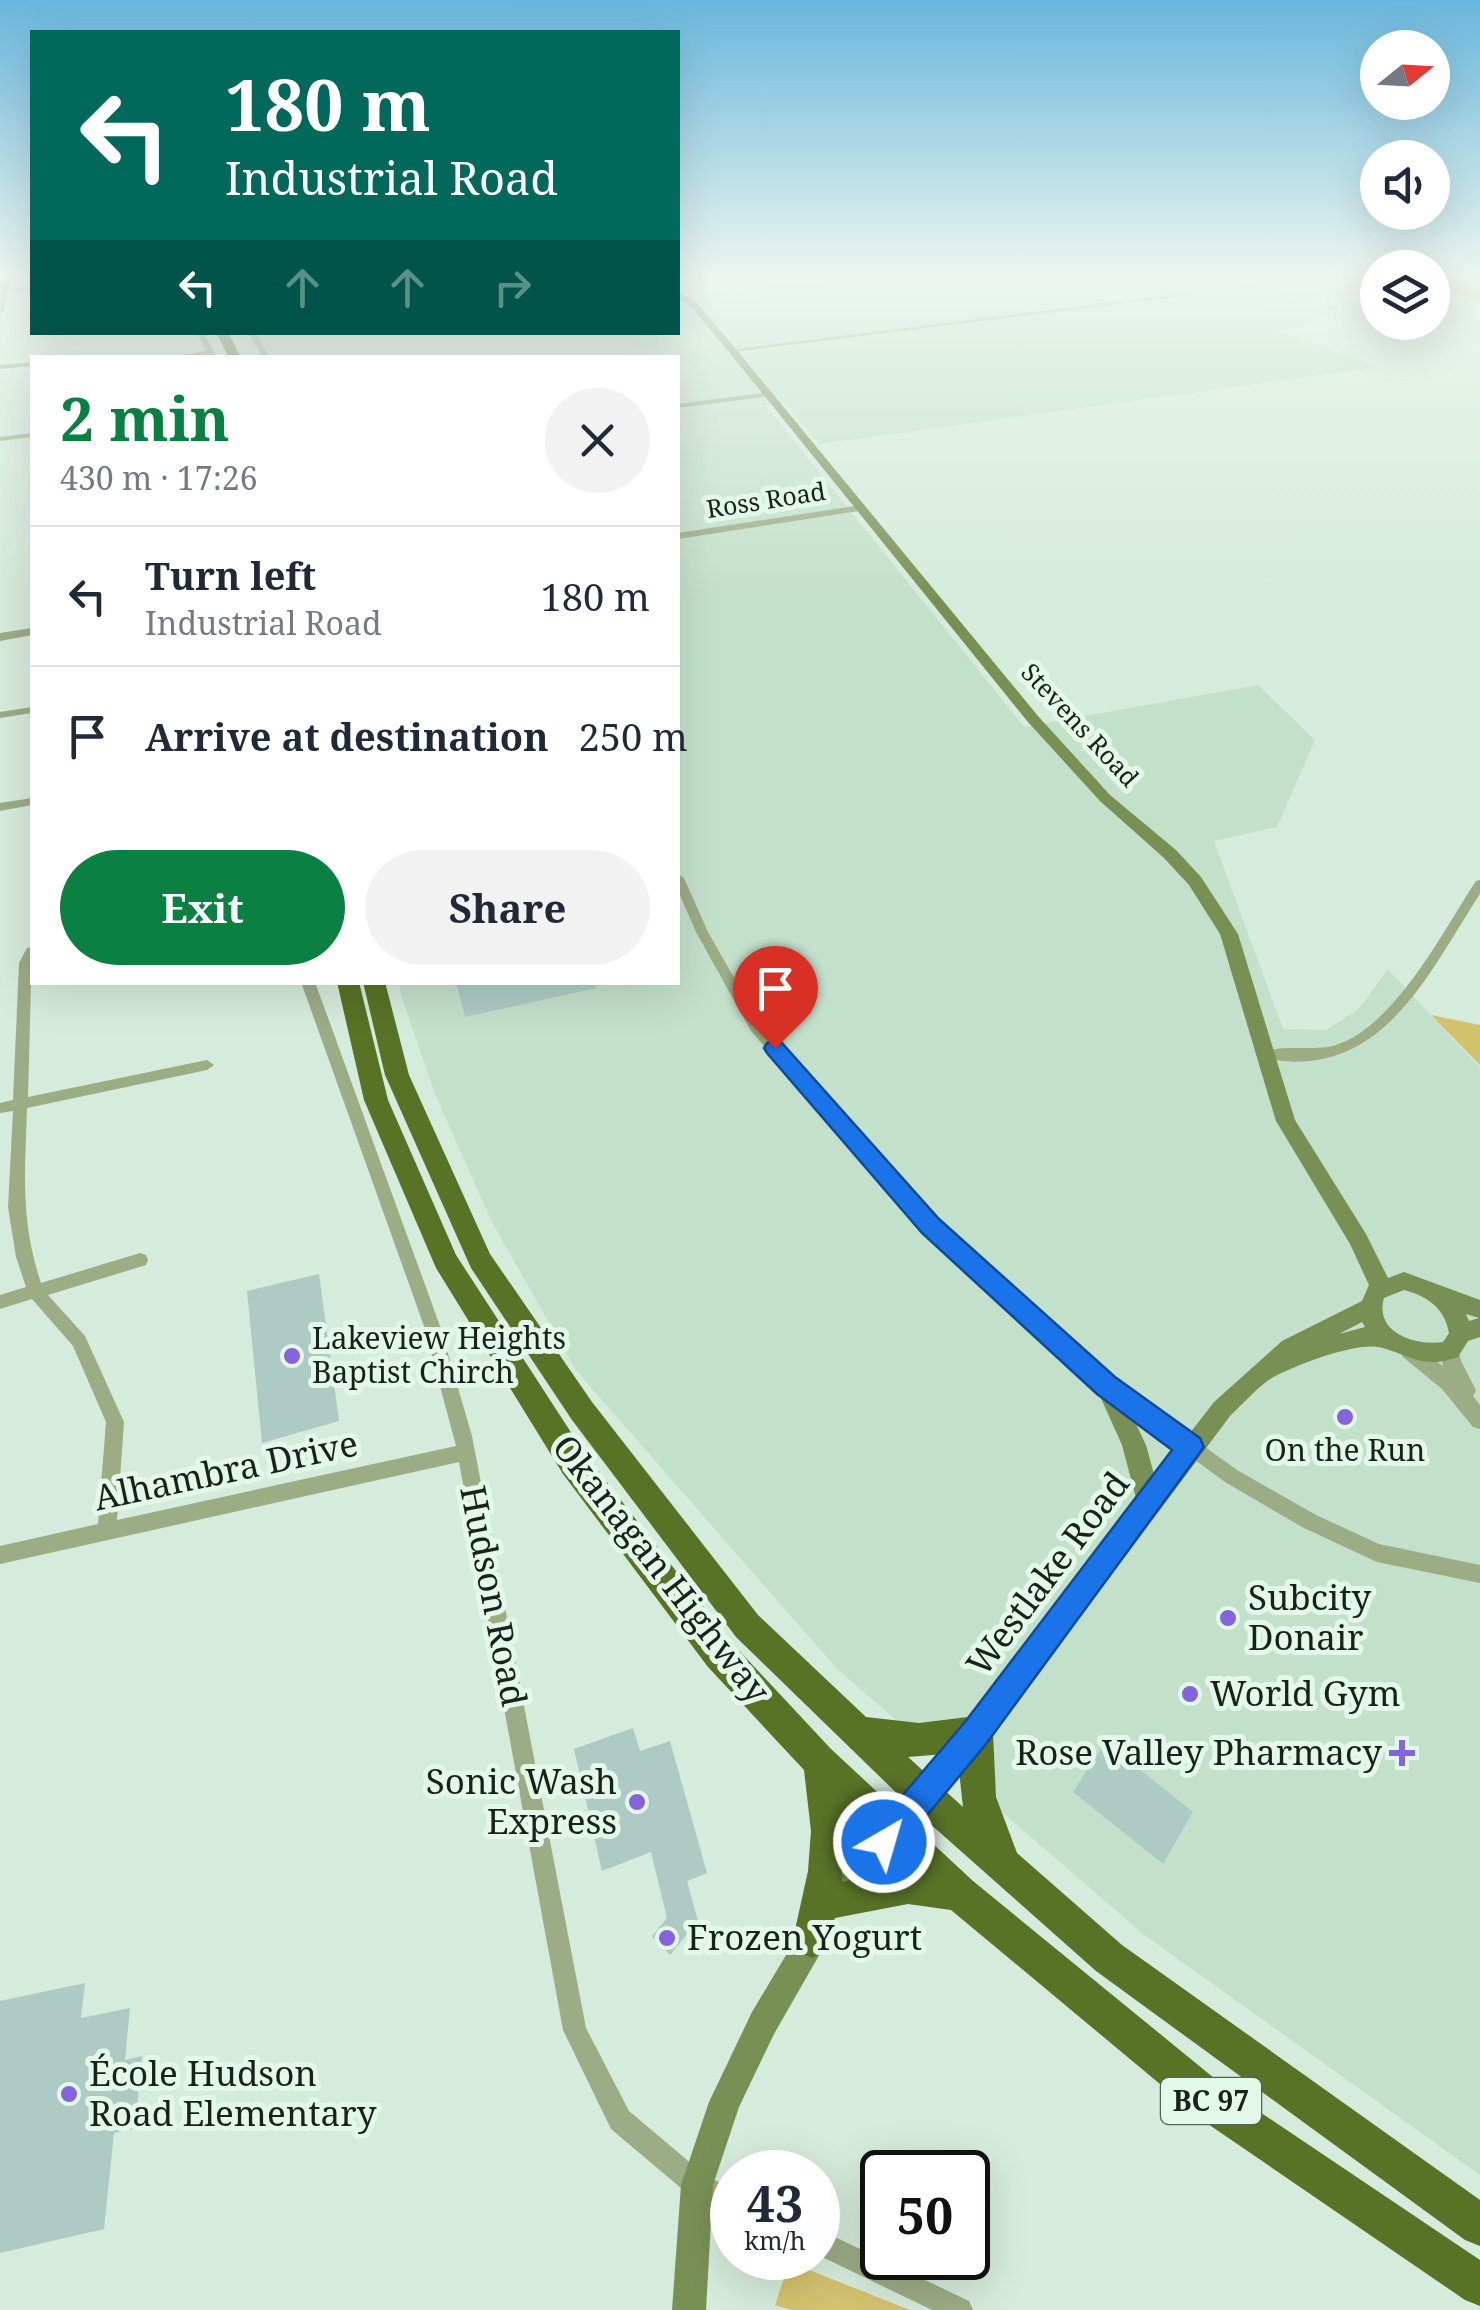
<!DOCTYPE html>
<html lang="en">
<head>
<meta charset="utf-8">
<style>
	body { margin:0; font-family:"Noto Serif",serif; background:#f2f2f3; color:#1f2937; height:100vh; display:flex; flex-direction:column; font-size:38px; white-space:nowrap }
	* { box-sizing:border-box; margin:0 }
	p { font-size:32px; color:#747a83 }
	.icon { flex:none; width:55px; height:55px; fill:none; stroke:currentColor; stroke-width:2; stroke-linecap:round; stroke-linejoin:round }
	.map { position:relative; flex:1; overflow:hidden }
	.side { position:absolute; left:30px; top:355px; width:650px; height:630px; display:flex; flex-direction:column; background:#fff; border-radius:0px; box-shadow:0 10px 40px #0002 }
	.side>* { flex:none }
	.top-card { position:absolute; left:30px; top:30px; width:650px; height:305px; border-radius:0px; box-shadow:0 10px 40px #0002; background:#00695c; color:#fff; overflow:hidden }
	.needle { width:65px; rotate:72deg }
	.buttons { position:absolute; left:1360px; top:30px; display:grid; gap:20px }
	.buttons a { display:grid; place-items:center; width:90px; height:90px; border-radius:50%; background:#fff; box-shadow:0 10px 40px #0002; font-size:50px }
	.speed { position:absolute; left:710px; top:2150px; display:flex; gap:20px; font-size:50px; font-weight:700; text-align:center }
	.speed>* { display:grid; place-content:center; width:130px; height:130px; border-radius:50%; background:#fff; box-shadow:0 10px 40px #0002; line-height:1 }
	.speed small { font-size:25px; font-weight:400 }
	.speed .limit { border:5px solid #111; border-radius:15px; background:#fff; color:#111 }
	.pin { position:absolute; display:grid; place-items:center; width:85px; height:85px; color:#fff; margin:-102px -42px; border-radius:50% 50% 50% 0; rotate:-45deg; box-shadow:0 0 10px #0007 }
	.pin .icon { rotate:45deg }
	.me { position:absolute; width:110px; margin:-55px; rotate:38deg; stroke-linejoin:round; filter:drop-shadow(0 0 8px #0008) }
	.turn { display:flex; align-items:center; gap:35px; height:210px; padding:0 30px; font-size:45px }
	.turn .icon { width:130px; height:130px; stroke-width:2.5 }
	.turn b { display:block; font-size:70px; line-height:85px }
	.lanes { display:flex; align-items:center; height:95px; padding:0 30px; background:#0003; justify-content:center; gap:50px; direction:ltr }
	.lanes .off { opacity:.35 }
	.round { display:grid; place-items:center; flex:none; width:105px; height:105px; border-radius:52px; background:#f2f2f3 }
	.summary { display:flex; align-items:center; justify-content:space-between; height:170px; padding:0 30px }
	h1 { font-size:60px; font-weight:700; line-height:75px; color:#0b8043 }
	.primary-button { display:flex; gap:20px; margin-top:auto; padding:20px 30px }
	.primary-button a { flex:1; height:115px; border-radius:60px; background:#0b8043; color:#fff; font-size:40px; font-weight:700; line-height:115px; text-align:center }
	.primary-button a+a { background:#f2f2f3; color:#1f2937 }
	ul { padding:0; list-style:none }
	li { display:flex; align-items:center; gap:30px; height:140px; padding:0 30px; border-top:2px solid #e0e1e3 }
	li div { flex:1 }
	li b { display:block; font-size:38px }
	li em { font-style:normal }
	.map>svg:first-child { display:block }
</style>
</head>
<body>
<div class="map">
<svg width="1480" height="2310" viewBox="0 0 1480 2310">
	<rect width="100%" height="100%" fill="#d5ebdb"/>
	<!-- built -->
	<polygon fill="#c3e0cb" points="880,275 1207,275 1259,286 1257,292 1339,307 1306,325 1277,331 1379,367 819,444 785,403 766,406 1024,727 1258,685 1315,740 1277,827 1214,841 1283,1029 1326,1030 1358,1010 1388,969 1480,1068 1480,2175 1143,1934 837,1669 575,1369 492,1222 435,1094 402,998 399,983 678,982 678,358 260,357 246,333 678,332 678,298"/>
	<!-- green -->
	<g fill="#d3c26e">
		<polygon points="1432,275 1480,275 1480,303 1470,297 1433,290"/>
		<polygon points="1431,1015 1480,1025 1480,1065"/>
		<polygon points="789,2262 910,2310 792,2310 775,2305"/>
	</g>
	<!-- building -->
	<g fill="#aecac5">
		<polygon points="456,982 595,982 596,988 465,1017"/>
		<polygon points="319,1274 339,1421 262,1443 247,1291"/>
		<polygon points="633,1728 640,1751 670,1741 707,1873 687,1881 698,1921 670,1955 652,1936 667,1918 651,1852 602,1871 574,1749"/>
		<polygon points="1105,1742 1193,1812 1163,1864 1073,1792"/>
		<polygon points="85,1983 81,2018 130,2008 125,2060 142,2056 135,2128 114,2133 104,2229 0,2253 0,2001"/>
	</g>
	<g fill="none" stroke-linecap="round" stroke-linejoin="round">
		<!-- minor -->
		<g fill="#9cac85" fill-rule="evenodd">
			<polygon points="32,285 32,289 4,292 1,290"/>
			<polygon points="1191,292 1193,295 732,352 728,350"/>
			<polygon points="197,332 204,332 217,358 210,358 209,355 167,358 206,351"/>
			<polygon points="249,332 256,332 270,358 263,358"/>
			<polygon points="32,362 32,366 0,369 0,365"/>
			<polygon points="769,392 772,392 772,396 678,408 678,404"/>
			<polygon points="32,433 32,437 0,441 0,437"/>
			<polygon points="32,707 32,713 0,718 0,712"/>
			<polygon points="32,798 32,805 0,811 0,803"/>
			<polygon points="678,874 684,878 708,932 761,1025 936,1222 1112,1380 1237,1470 1316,1515 1379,1544 1480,1565 1480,1583 1377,1562 1302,1527 1225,1482 1100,1390 924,1230 751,1031 696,932 678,891"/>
			<path d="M1480,880v14c-53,81 -99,189 -217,164l-2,-4c13,-11 55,-2 75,-9 59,-19 107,-114 140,-164z"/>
			<path d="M32,947l-4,150 179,-37 7,5 -7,5 -180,38c-2,64 -7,112 14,175l99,-30 6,2 2,5 -2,5 -98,30 37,41 39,86 -7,98 339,-74 -32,-120 -123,-344h14l125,344 32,110 114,592 43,83 77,65 26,12v25l-44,-19 -77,-65 -48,-99 -104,-568 -459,102v-18l98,-22 8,-102 -33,-76 -41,-47 -32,10v-14l26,-8 -10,-30 -8,-50 5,-96 -13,2v-10l13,-3 6,-137 8,-15z"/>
			<polygon points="818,2229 969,2301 973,2310 932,2310 818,2255"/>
		</g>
		<!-- tertiary -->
		<g fill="#9cac85" fill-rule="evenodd">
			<polygon points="2,275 10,275 4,311 0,313"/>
			<polygon points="861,505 865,506 865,510 678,539 678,533"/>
			<polygon points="32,628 32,635 0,641 0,633"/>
			<polygon points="1450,1341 1457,1344 1461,1361 1476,1390 1473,1396 1480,1405 1480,1429 1473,1427 1442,1389 1403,1357 1400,1351 1403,1345 1410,1342 1443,1366 1440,1350 1443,1344"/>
		</g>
		<!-- secondary -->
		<g fill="#799055" fill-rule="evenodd">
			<path d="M678,291l18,11 39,46 303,368 72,79 66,55 25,27 37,57 57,186 71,114 22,44 16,-6 76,28v37l-12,4 -10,16c-34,12 -45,0 -75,-9 -23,-8 -84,16 -106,27 -16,8 -33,28 -47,41l-244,327 -54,61 -81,105 -10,5 -10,-5 -5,-10 5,-10 81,-105 54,-61 171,-221 -15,-57 -27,-60 3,-7 8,-3 8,3 32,67 9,33 59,-76 68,-61 80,-40 7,-16 -19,-41 -74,-123 -56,-187 -31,-49 -25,-27 -64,-57 -72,-79 -299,-370 -39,-46 -12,-8zM1404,1290c23,6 41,18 45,43l-6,9c-28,4 -69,-9 -59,-44zM1466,1314l13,4 -10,3zM1362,1322l3,5 -26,7z"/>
			<polygon points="818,1916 829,1920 833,1931 774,2034 739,2107 713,2185 706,2310 672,2310 681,2185 709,2102 752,2012 807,1920"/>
		</g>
		<!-- trunk -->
		<g fill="#587226" fill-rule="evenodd">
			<polygon points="216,332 228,332 241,358 229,358"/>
			<path d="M337,982h22l29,118 68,155 129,199 147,189 99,106 142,132 263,215 244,164v46l-15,-6 -257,-176 -257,-214 -43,-6 -73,14 -10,34 -13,6 -13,-6 -6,-13 15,-68 3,-40 -7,-61 -96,-103 -145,-193 -127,-206 -72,-168zM845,1810l61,58 -64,14z"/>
			<path d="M363,982h22l24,93 81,179 102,148 166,213 108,102 53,6 57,-7 12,5 5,12 3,64 21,56 105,92 358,255v46l-15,-6 -369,-269 -186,-165 -174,-169 -164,-217 -101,-152 -86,-193zM957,1753l6,54 -55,-50z"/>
		</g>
	</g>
	<!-- sky -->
	<linearGradient id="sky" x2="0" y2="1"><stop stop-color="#69b6dd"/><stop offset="0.46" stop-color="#ecf6ef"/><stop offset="1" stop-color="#ecf6ef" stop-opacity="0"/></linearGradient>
	<rect width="1480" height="598" fill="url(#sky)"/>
	<!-- route -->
	<polygon fill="#1a73e8" stroke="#114b97" stroke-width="2.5" points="775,1040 782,1043 939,1219 1115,1377 1200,1438 1204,1447 986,1744 895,1854 884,1859 872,1854 867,1842 872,1831 965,1722 1172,1450 1097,1394 922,1233 767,1053 764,1048 767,1043"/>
	<!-- markers -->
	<g fill="#8563de" stroke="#e2f8e8" stroke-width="4">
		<circle cx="292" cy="1356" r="10"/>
		<circle cx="1345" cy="1417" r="10"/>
		<circle cx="1228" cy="1618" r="10"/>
		<circle cx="1190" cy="1694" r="10"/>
		<path d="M1397 1738h10v10h10v10h-10v10h-10v-10h-10v-10h10z"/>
		<circle cx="637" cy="1802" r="10"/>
		<circle cx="667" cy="1938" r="10"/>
		<circle cx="69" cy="2094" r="10"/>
	</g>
	<g text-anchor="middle" stroke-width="10" stroke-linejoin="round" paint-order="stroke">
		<!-- far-street labels -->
		<g font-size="25" fill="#19211c" stroke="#e2f8e8">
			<text transform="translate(766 500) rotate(-9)" y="9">Ross Road</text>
			<text transform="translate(1080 725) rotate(47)" y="9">Stevens Road</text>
		</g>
		<!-- shield labels -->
		<rect fill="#e2f8e8" stroke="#556259" stroke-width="2.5" x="1161" y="2078" width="100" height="46" rx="8"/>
		<g font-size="28" font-weight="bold" fill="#19211c">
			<text x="1211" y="2111">BC 97</text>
		</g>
		<!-- poi labels -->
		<g font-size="30" fill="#19211c" stroke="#e2f8e8" text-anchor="start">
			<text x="312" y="1349">Lakeview Heights<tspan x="312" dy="34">Baptist Chirch</tspan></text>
			<text x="1345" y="1461" text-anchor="middle">On the Run</text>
		</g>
		<!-- near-street labels -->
		<g font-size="35" fill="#19211c" stroke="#e2f8e8">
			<text transform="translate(226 1471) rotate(-12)" y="12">Alhambra Drive</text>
			<text transform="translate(661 1569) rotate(52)" y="12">Okanagan Highway</text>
			<text transform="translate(1048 1574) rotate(-53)" y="12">Westlake Road</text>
			<text transform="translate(493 1596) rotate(79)" y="12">Hudson Road</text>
		</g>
		<!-- near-poi labels -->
		<g font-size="35" fill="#19211c" stroke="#e2f8e8" text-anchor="start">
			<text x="1248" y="1610">Subcity<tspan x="1248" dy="40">Donair</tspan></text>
			<text x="1210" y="1706">World Gym</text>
			<text x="1382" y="1765" text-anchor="end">Rose Valley Pharmacy</text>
			<text x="617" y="1794" text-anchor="end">Sonic Wash<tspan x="617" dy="40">Express</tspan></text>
			<text x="687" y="1950">Frozen Yogurt</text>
			<text x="89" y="2086">École Hudson<tspan x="89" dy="40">Road Elementary</tspan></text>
		</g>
	</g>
</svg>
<div class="buttons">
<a><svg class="needle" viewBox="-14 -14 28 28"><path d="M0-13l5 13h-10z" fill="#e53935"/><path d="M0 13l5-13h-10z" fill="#747a83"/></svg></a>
<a><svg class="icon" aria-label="sound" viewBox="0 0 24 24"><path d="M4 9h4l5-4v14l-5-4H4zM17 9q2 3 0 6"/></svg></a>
<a><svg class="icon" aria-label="layers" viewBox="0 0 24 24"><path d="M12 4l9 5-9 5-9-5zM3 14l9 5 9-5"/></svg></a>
</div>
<div class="speed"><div>43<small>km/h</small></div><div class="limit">50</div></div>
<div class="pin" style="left:775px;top:1048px;background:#d93025"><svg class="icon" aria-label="arrive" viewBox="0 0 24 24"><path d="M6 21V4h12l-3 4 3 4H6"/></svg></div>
<svg class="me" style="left:884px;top:1842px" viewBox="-20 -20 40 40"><circle r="17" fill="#1a73e8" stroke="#fff" stroke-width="3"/><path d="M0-11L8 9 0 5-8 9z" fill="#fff"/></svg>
<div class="top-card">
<div class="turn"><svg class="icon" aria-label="left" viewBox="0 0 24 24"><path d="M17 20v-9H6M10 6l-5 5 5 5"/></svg><div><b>180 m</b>Industrial Road</div></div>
<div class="lanes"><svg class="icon" aria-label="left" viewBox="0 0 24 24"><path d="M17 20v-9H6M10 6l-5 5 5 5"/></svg><svg class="icon off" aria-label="ahead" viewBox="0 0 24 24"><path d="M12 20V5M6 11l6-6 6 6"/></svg><svg class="icon off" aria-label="ahead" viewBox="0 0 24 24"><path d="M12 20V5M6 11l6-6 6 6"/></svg><svg class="icon off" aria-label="right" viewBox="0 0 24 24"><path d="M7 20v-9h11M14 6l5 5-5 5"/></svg></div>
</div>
<section class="side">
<div class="summary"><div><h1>2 min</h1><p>430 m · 17:26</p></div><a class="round"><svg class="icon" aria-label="close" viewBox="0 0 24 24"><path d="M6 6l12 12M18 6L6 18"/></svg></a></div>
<ul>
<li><svg class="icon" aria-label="left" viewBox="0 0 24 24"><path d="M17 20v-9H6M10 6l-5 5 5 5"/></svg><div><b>Turn left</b><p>Industrial Road</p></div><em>180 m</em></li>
<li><svg class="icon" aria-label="arrive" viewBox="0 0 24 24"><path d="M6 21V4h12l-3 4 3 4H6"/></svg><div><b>Arrive at destination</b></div><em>250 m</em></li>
</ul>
<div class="primary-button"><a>Exit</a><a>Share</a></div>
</section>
</div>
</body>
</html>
